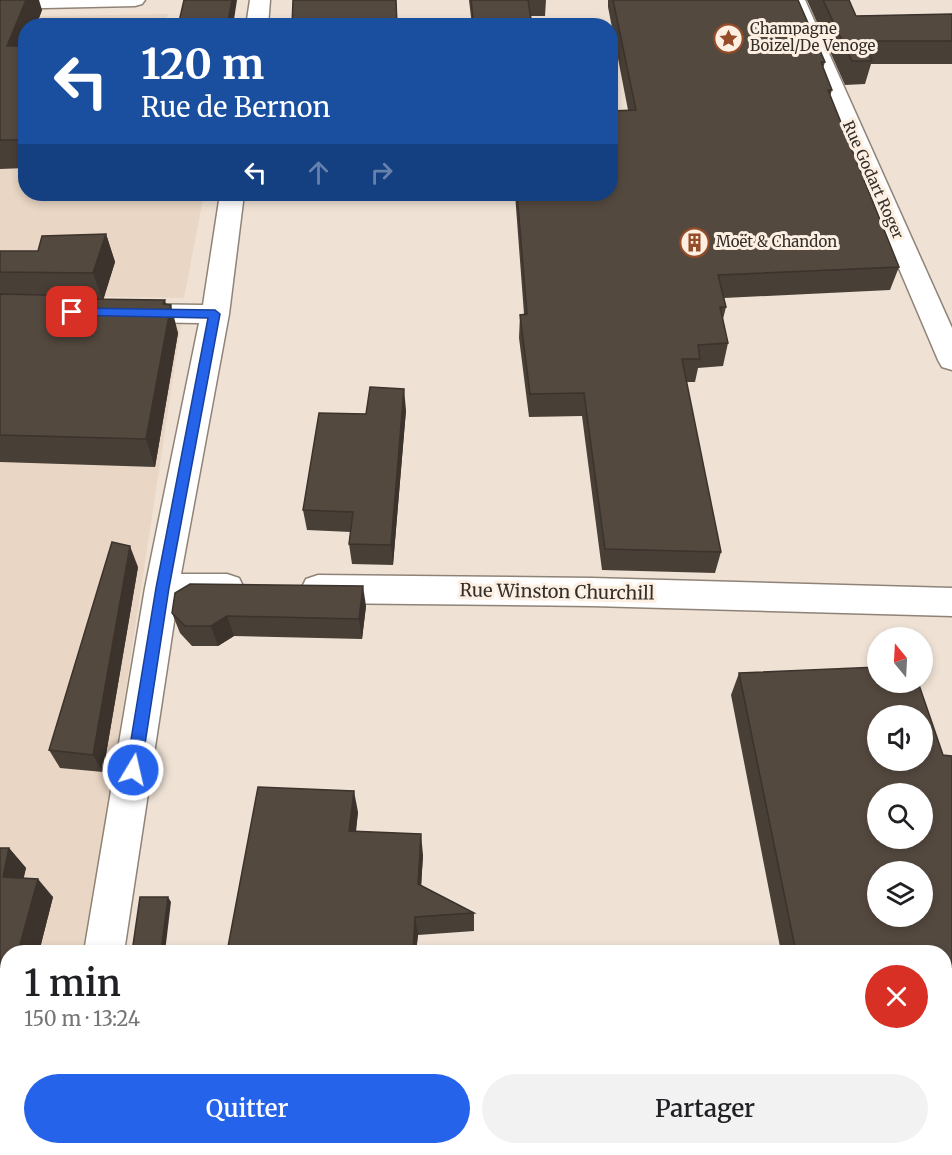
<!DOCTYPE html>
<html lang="fr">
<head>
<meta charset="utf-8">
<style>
	body { margin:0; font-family:Merriweather,serif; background:#f2f2f2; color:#202124; height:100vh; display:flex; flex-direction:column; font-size:22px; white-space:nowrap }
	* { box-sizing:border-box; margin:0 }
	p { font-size:20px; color:#757577 }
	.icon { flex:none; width:33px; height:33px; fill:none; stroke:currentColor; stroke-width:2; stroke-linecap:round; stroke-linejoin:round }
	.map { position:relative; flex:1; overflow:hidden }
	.side { position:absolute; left:0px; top:945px; width:952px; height:210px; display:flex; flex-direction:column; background:#fff; border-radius:24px 24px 0 0; box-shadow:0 3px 9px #0003 }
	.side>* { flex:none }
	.banner { position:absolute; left:18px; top:18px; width:600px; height:183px; border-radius:24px; box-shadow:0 3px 9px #0003; background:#1a4fa0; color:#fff; overflow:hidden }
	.needle { width:39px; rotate:342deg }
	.tools { position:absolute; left:867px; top:627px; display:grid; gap:12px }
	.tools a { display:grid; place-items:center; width:66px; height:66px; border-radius:50%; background:#fff; box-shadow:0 3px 9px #0003; font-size:30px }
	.pin { position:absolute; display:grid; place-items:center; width:51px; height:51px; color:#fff; margin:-26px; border-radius:12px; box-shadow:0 3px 9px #0006 }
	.me { position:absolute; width:66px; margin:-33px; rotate:9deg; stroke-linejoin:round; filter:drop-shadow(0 0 4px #0008) }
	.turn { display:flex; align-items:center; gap:21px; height:126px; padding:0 24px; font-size:27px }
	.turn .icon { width:78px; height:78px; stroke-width:2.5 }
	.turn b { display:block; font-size:42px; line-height:51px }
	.lanes { display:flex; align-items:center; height:57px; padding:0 24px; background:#0003; justify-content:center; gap:30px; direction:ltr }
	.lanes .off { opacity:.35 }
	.round { display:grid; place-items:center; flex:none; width:63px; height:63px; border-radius:32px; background:#f2f2f2 }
	.headline { display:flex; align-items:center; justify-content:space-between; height:102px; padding:0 24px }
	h1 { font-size:36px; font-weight:600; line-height:45px }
	.action { display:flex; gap:12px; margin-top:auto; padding:12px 24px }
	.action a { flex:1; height:69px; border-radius:36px; background:#2563eb; color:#fff; font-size:24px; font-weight:600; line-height:69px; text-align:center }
	.action a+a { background:#f2f2f2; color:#202124 }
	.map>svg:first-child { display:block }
</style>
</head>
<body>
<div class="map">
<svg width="952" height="1155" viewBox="0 0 952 1155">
	<rect width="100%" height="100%" fill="#efe2d5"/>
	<!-- built -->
	<g fill="#e9d6c4">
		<polygon points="168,14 165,25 26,26 26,194 204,194 184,298 0,295 0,17"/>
		<polygon points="0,321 181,325 86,952 8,952 0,1030"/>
	</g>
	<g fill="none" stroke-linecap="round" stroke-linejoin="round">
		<defs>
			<g id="minor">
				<polygon points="250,0 270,0 268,26 246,26"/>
				<polygon points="785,0 805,0 952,328 952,370 942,367 938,360"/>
				<polygon points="220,194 244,194 229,314 181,574 227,574 239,578 244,588 239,598 227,602 177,602 124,952 84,952 145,588 199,323 129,322 119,320 115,313 119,306 129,304 203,305"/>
				<polygon points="318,575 592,578 952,588 952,616 592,606 318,603 306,599 301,589 306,579"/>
				<polygon points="0,1059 8,1060 8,1104 0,1103"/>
				<polygon points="50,1148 96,1148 95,1155 49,1155"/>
			</g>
			<polygon id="secondary" points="0,0 145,0 142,4 135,6 0,9"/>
		</defs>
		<!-- minor casing -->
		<use href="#minor" stroke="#8f8377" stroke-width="3"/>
		<!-- secondary casing -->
		<use href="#secondary" stroke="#8f8377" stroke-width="3"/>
		<!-- minor -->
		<use href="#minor" fill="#fff" fill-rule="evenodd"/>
		<!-- secondary -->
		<use href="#secondary" fill="#fff" fill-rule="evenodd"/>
	</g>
	<!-- wall -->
	<g fill="#483f36">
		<polygon points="0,0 42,10 36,26 26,26 26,168 0,169"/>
		<polygon points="469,0 546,0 545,16 531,16 532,26 472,26"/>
		<polygon points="608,0 798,0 825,62 823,68 832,90 830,96 899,267 890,290 724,298 726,307 723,319 728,343 723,366 698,368 695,382 686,382 721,552 715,573 602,570 582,416 529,417 519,338 520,315 524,314 515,194 610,194 628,110 608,7"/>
		<polygon points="807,0 849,0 856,16 952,14 952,64 871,64 865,84 845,85"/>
		<polygon points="106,234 115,262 103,299 166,305 178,333 155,467 0,462 0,251 38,251"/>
		<polygon points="406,410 393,565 352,564 349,544 351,532 307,530 303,510 366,414"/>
		<polygon points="138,567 103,772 60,768 49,750"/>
		<polygon points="366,606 362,639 234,636 218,646 192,646 180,633 172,613"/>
		<polygon points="739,673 943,755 952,756 952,1036 945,1011 945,952 781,952 731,695"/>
		<polygon points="358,812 356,832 423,855 421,886 474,913 474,931 418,935 416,952 227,952"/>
		<polygon points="0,848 9,848 26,868 23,878 53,897 39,952 8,952 8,1035 0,1034"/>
		<polygon points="555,1148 945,1148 952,1155 555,1155"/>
	</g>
	<!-- shaded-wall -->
	<g fill="#3b332c">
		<polygon points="26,0 39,0 42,10 36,26 26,26 26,52 7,46"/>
		<polygon points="232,0 237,0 233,26 227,26"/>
		<polygon points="106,234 115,262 103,301 93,273"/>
		<polygon points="165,300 169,315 171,305 178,333 155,467 146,439 163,304"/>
		<polygon points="404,389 406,410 393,565 391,545"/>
		<polygon points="130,546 138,567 103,772 93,755"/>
		<polygon points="363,586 366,606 362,639 359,619"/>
		<polygon points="227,616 234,636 218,646 211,626"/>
		<polygon points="354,791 358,812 353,852 349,831"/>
		<polygon points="421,834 423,855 420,904 418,884"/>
		<polygon points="9,848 26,868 20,895 3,877"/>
		<polygon points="38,879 53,897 39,952 18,952"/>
		<polygon points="168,897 171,902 165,952 161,952"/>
		<polygon points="415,917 418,935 416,952 413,952"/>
		<polygon points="8,989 8,1028 0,1022 0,1016"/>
		<polygon points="22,1148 39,1148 38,1155 21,1155"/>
	</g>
	<!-- building -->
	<g fill="#54493f" stroke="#3b332c" stroke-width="1.5" fill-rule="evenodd">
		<polygon points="0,0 26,0 7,46 26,46 26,140 0,140"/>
		<polygon points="184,0 232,0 227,26 178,26"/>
		<polygon points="293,0 396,0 397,26 292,26"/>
		<polygon points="471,0 528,0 532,26 474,26"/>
		<polygon points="613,0 798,0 825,62 821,62 832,90 828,90 899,267 718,275 726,307 720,307 728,343 698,345 700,359 682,359 721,552 605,549 584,393 530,394 520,315 527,314 517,194 610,194 610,111 636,110"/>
		<polygon points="823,0 849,0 856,16 952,14 952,41 863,41 872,61 852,61"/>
		<polygon points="106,234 93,273 0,272 0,251 38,251 42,236"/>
		<polygon points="0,294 86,296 84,299 165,300 163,304 171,305 146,439 0,435"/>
		<polygon points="370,387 404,389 391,545 349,544 353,512 303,510 319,413 366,414"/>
		<polygon points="112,542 130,546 93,755 49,750"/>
		<polygon points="190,584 363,586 359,619 227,616 211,626 185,626 172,613 175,593"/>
		<path d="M878,667v15h40l25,73 9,1v241h-7v-45h-149l-57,-279zM878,716h44v44h-44zM878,794h44v44h-44zM878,872h44v44h-44z"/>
		<polygon points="258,787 354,791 349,831 421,834 418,884 474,913 415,917 413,952 227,952"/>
		<polygon points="0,848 9,848 3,877 38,879 18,952 8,952 8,989 0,1016"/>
		<polygon points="140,897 168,897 161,952 132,952"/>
		<polygon points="945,1063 952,1064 952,1155 558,1155 558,1148 945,1148"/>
		<polygon points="0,1110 8,1110 8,1148 22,1148 21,1155 0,1155"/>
	</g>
	<!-- route -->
	<polygon fill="#2563eb" stroke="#184099" stroke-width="1.5" points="72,308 215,310 220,314 169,588 141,770 139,775 133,777 128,775 126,770 156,588 208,318 68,315 68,309"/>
	<!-- icons -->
	<defs>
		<symbol id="sight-ring" viewBox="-11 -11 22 22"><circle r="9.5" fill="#fdefe2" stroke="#944c29" stroke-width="1.5"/><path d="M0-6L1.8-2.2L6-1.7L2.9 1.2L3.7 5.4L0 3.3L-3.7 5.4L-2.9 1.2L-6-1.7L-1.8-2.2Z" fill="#944c29"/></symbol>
		<symbol id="building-ring" viewBox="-11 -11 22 22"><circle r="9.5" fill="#fdefe2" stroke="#944c29" stroke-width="1.5"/><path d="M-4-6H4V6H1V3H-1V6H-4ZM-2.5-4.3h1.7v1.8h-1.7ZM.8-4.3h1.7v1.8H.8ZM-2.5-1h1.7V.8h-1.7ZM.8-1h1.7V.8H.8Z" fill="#944c29"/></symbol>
	</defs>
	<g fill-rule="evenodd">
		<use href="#sight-ring" x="712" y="22" width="33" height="33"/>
		<use href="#building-ring" x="678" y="226" width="33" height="33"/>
	</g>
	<g text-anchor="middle" stroke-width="6" stroke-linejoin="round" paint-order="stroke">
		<!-- far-poi labels -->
		<g font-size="15" fill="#332e29" stroke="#fdefe2" text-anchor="start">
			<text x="750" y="34">Champagne<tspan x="750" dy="17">Boizel/De Venoge</tspan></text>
			<text x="716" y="247">Moёt &amp; Chandon</text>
		</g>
		<!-- far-street labels -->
		<g font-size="15" fill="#332e29" stroke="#fdefe2">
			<text transform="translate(873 180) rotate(66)" y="5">Rue Godart Roger</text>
		</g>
		<!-- street labels -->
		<g font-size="18" fill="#332e29" stroke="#fdefe2">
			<text transform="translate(557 592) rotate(1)" y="6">Rue Winston Churchill</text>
		</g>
	</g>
</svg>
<div class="tools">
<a><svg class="needle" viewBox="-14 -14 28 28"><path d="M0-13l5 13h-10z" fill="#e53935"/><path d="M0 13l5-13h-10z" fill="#757577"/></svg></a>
<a><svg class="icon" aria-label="sound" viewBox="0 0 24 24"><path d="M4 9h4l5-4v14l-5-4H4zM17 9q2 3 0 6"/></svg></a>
<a><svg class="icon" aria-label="search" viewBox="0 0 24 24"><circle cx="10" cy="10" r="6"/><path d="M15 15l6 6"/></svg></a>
<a><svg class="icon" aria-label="layers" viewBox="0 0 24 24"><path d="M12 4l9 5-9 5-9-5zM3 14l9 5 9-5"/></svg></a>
</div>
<div class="pin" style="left:72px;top:312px;background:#d93025"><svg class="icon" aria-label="arrive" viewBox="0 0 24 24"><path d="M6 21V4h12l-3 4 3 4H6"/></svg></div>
<svg class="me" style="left:133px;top:770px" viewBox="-20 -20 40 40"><circle r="17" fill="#2563eb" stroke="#fff" stroke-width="3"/><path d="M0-11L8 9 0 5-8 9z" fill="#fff"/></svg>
<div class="banner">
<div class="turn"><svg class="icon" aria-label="left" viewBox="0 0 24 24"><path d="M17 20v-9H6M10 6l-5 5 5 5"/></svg><div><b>120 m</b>Rue de Bernon</div></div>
<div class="lanes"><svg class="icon" aria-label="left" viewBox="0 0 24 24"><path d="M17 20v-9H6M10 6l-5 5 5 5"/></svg><svg class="icon off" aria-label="ahead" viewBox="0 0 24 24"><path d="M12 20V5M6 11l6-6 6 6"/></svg><svg class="icon off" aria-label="right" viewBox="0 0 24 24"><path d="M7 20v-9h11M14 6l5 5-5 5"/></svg></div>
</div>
<section class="side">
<div class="headline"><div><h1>1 min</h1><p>150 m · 13:24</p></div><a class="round" style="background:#d93025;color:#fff"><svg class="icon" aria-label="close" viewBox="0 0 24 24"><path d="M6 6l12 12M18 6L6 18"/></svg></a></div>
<div class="action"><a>Quitter</a><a>Partager</a></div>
</section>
</div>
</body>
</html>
